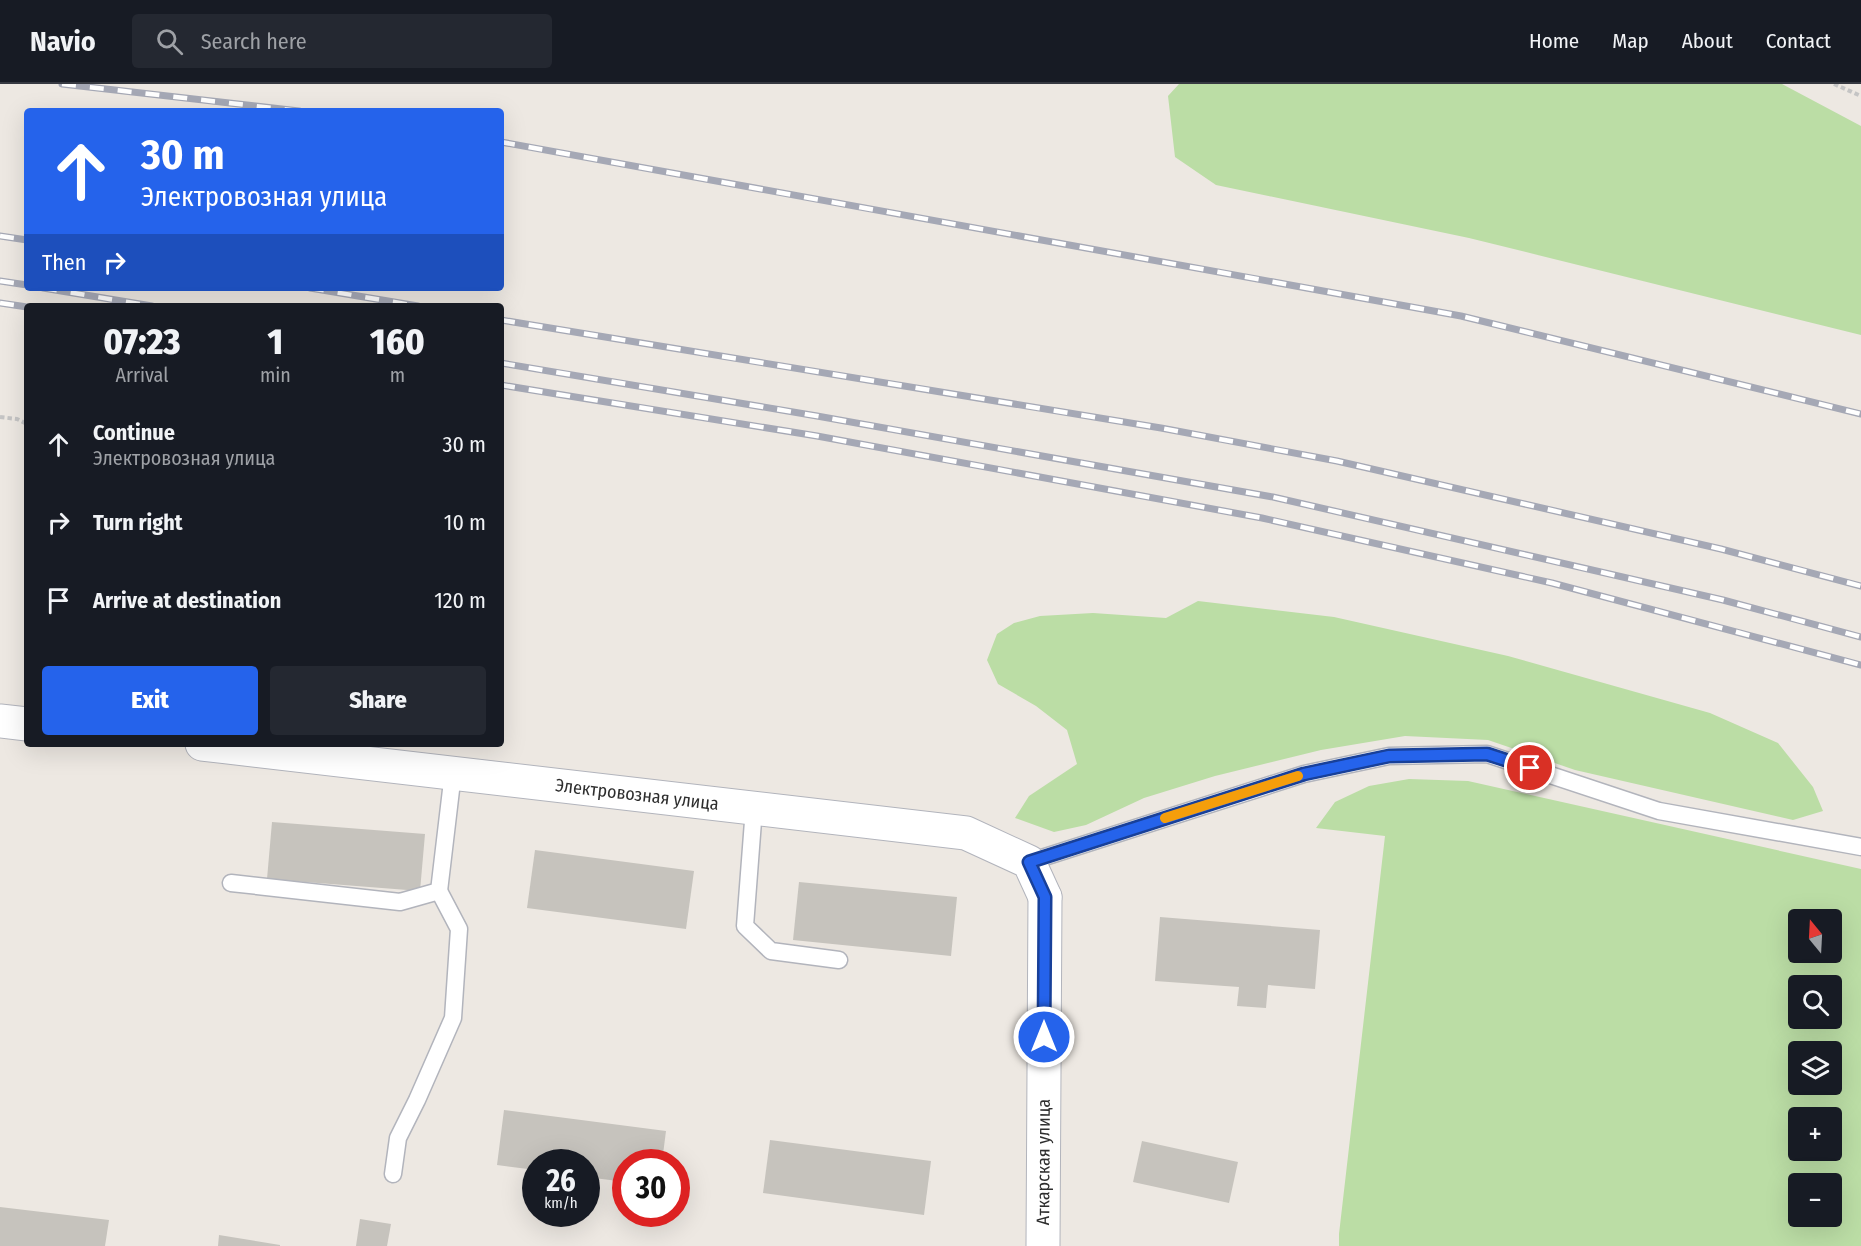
<!DOCTYPE html>
<html lang="en">
<head>
<meta charset="utf-8">
<style>
	body { margin:0; font-family:"Fira Sans Condensed",sans-serif; background:#242831; color:#f1f3f6; height:100vh; display:flex; flex-direction:column; font-size:22px; white-space:nowrap }
	* { box-sizing:border-box; margin:0 }
	p { font-size:20px; color:#9ea1a6 }
	.icon { flex:none; width:33px; height:33px; fill:none; stroke:currentColor; stroke-width:2; stroke-linecap:round; stroke-linejoin:round }
	.map { position:relative; flex:1; overflow:hidden }
	.side { position:absolute; left:24px; top:219px; width:480px; height:444px; display:flex; flex-direction:column; background:#171b24; border-radius:6px; box-shadow:0 6px 24px #0002 }
	.side>* { flex:none }
	.banner { position:absolute; left:24px; top:24px; width:480px; height:183px; border-radius:6px; box-shadow:0 6px 24px #0002; background:#2563eb; color:#fff; overflow:hidden }
	.needle { width:39px; rotate:342deg }
	.fabs { position:absolute; left:1788px; top:825px; display:grid; gap:12px }
	.fabs a { display:grid; place-items:center; width:54px; height:54px; border-radius:6px; background:#171b24; box-shadow:0 6px 24px #0002; font-size:30px }
	.speed { position:absolute; left:522px; top:1065px; display:flex; gap:12px; font-size:30px; font-weight:700; text-align:center }
	.speed>* { display:grid; place-content:center; width:78px; height:78px; border-radius:50%; background:#171b24; box-shadow:0 6px 24px #0002; line-height:1 }
	.speed small { font-size:15px; font-weight:400 }
	.speed .limit { border:9px solid #d22; background:#fff; color:#111 }
	.pin { position:absolute; display:grid; place-items:center; width:51px; height:51px; color:#fff; margin:-26px; border:3px solid #fff; border-radius:50%; box-shadow:0 2px 6px #0007 }
	.me { position:absolute; width:66px; margin:-33px; rotate:0deg; stroke-linejoin:round; filter:drop-shadow(0 0 4px #0008) }
	.turn { display:flex; align-items:center; gap:21px; height:126px; padding:0 18px; font-size:27px }
	.turn .icon { width:78px; height:78px; stroke-width:2.5 }
	.turn b { display:block; font-size:42px; line-height:51px }
	.then { display:flex; align-items:center; height:57px; padding:0 18px; background:#0003; gap:12px; font-size:22px }
	.eta { display:flex; justify-content:space-evenly; align-items:center; height:102px; text-align:center }
	.eta b { font-size:36px; font-weight:800; line-height:42px }
	.action { display:flex; gap:12px; margin-top:auto; padding:12px 18px }
	.action a { flex:1; height:69px; border-radius:6px; background:#2563eb; color:#fff; font-size:24px; font-weight:800; line-height:69px; text-align:center }
	.action a+a { background:#242831; color:#f1f3f6 }
	ul { padding:0; list-style:none }
	li { display:flex; align-items:center; gap:18px; height:78px; padding:0 18px }
	li div { flex:1 }
	li b { display:block; font-size:22px }
	li em { font-style:normal }
	header { display:flex; align-items:center; gap:36px; box-sizing:border-box; height:84px; padding:0 30px; background:#171b24; border-bottom:2px solid #363941 }
	header strong { font-size:28px }
	nav { display:flex; gap:33px; margin-inline-start:auto; font-size:21px }
	.search { width:420px; height:54px; background:#242831; display:flex; align-items:center; gap:15px; box-sizing:border-box; padding:0 21px; border-radius:6px; color:#9ea1a6; font-size:22px }
	.map>svg:first-child { display:block }
</style>
</head>
<body>
<header>
<strong>Navio</strong>
<div class="search"><svg class="icon" aria-label="search" viewBox="0 0 24 24"><circle cx="10" cy="10" r="6"/><path d="M15 15l6 6"/></svg>Search here</div>
<nav><a>Home</a><a>Map</a><a>About</a><a>Contact</a></nav>
</header>
<div class="map">
<svg width="1861" height="1162" viewBox="0 0 1861 1162">
	<rect width="100%" height="100%" fill="#ede8e2"/>
	<!-- green -->
	<g fill="#bbdda5" fill-rule="evenodd">
		<polygon points="1179,0 1782,0 1861,42 1861,251 1469,154 1216,101 1175,73 1168,12"/>
		<polygon points="1198,517 1334,533 1508,572 1710,629 1778,659 1813,703 1823,727 1793,736 1575,686 1488,656 1405,652 1321,666 1215,692 1144,714 1086,741 1054,748 1015,734 1029,712 1077,680 1067,646 1036,622 998,600 987,576 997,550 1014,539 1040,532 1093,529 1166,534"/>
		<path d="M1409,695l59,2 393,88v377h-522v-12l46,-398 -69,-8 19,-26 34,-16zM1798,836h34v32h-34zM1798,902h34v32h-34zM1798,968h34v32h-34zM1798,1034h34v32h-34zM1798,1100h34v32h-34z"/>
	</g>
	<!-- building -->
	<g fill="#c6c3bd">
		<polygon points="272,738 425,750 420,807 267,795"/>
		<polygon points="535,766 694,787 686,845 527,824"/>
		<polygon points="799,798 957,813 951,872 793,856"/>
		<polygon points="1160,833 1320,846 1315,905 1268,901 1266,924 1237,922 1239,903 1155,897"/>
		<polygon points="504,1026 666,1047 662,1078 626,1078 626,1098 586,1093 586,1078 536,1078 536,1086 497,1081"/>
		<polygon points="770,1056 931,1077 924,1131 763,1109"/>
		<polygon points="1142,1057 1238,1078 1229,1119 1133,1098"/>
		<polygon points="0,1123 109,1136 105,1162 0,1162"/>
		<polygon points="360,1135 391,1140 387,1162 356,1162"/>
		<polygon points="219,1151 280,1161 280,1162 218,1162"/>
	</g>
	<g fill="none" stroke-linecap="round" stroke-linejoin="round">
		<defs>
			<g id="service">
				<polyline points="754,724 745,842 771,867 839,876"/>
				<polyline points="1029,778 1304,690 1389,672 1487,670 1659,727 1861,763"/>
				<polyline points="231,799 400,818 439,807 453,689"/>
				<polyline points="393,1090 398,1054 417,1016 453,934 459,845 439,807"/>
			</g>
			<g id="minor">
				<path id="s1" d="M1043,1162l2,-349"/>
			</g>
			<g id="tertiary">
				<polyline points="0,637 27,640"/>
				<path id="s2" d="M202,660l764,89 63,29 16,35"/>
			</g>
		</defs>
		<!-- service casing -->
		<use href="#service" stroke="#b2b4bc" stroke-width="19"/>
		<!-- minor casing -->
		<use href="#minor" stroke="#b2b4bc" stroke-width="35"/>
		<!-- tertiary casing -->
		<use href="#tertiary" stroke="#b2b4bc" stroke-width="35"/>
		<!-- path -->
		<g stroke="#c4c4c4" stroke-width="4" stroke-dasharray="4.5 3" stroke-linecap="butt">
			<polyline points="1834,0 1861,12"/>
			<polyline points="0,333 17,335 27,340"/>
		</g>
		<!-- service -->
		<use href="#service" stroke="#fff" stroke-width="16"/>
		<!-- minor -->
		<use href="#minor" stroke="#fff" stroke-width="33"/>
		<!-- tertiary -->
		<use href="#tertiary" stroke="#fff" stroke-width="33"/>
		<defs>
			<g id="rail">
				<polyline points="62,0 299,27"/>
				<polyline points="501,58 1461,232 1861,330"/>
				<polyline points="0,152 27,156"/>
				<polyline points="0,197 27,201"/>
				<polyline points="43,204 152,222"/>
				<polyline points="310,204 418,222"/>
				<polyline points="0,219 27,223"/>
				<polyline points="501,236 1161,344 1337,377 1721,465 1861,502"/>
				<polyline points="501,279 817,332 1273,413 1723,516 1861,553"/>
				<polyline points="501,301 817,352 1262,434 1552,499 1861,581"/>
			</g>
		</defs>
		<!-- rail casing -->
		<use href="#rail" stroke="#a5a8b5" stroke-width="7"/>
		<!-- rail -->
		<use href="#rail" stroke="#fff" stroke-width="4.5" stroke-dasharray="14" stroke-linecap="butt"/>
	</g>
	<g fill="none" stroke-linecap="round" stroke-linejoin="round">
		<defs>
			<polyline id="route" points="1044,953 1045,813 1029,778 1304,690 1389,672 1487,670 1530,684"/>
		</defs>
		<!-- route casing -->
		<use href="#route" stroke="#184099" stroke-width="15"/>
		<!-- route -->
		<use href="#route" stroke="#2563eb" stroke-width="10"/>
		<!-- slow -->
		<polyline stroke="#f59e0b" stroke-width="10" points="1165,734 1298,692"/>
	</g>
	<g text-anchor="middle" stroke-width="5" stroke-linejoin="round" paint-order="stroke">
		<!-- street labels -->
		<g font-size="18" fill="#2e2e2e" stroke="#fff">
			<text dy="6" stroke="none"><textPath href="#s2" startOffset="438">Электровозная улица</textPath></text>
			<text dy="6" stroke="none"><textPath href="#s1" startOffset="84">Аткарская улица</textPath></text>
		</g>
	</g>
</svg>
<div class="fabs">
<a><svg class="needle" viewBox="-14 -14 28 28"><path d="M0-13l5 13h-10z" fill="#e53935"/><path d="M0 13l5-13h-10z" fill="#9ea1a6"/></svg></a>
<a><svg class="icon" aria-label="search" viewBox="0 0 24 24"><circle cx="10" cy="10" r="6"/><path d="M15 15l6 6"/></svg></a>
<a><svg class="icon" aria-label="layers" viewBox="0 0 24 24"><path d="M12 4l9 5-9 5-9-5zM3 14l9 5 9-5"/></svg></a>
<a>+</a>
<a>−</a>
</div>
<div class="speed"><div>26<small>km/h</small></div><div class="limit">30</div></div>
<div class="pin" style="left:1530px;top:684px;background:#d93025"><svg class="icon" aria-label="arrive" viewBox="0 0 24 24"><path d="M6 21V4h12l-3 4 3 4H6"/></svg></div>
<svg class="me" style="left:1044px;top:953px" viewBox="-20 -20 40 40"><circle r="17" fill="#2563eb" stroke="#fff" stroke-width="3"/><path d="M0-11L8 9 0 5-8 9z" fill="#fff"/></svg>
<div class="banner">
<div class="turn"><svg class="icon" aria-label="ahead" viewBox="0 0 24 24"><path d="M12 20V5M6 11l6-6 6 6"/></svg><div><b>30 m</b>Электровозная улица</div></div>
<div class="then">Then<svg class="icon" aria-label="right" viewBox="0 0 24 24"><path d="M7 20v-9h11M14 6l5 5-5 5"/></svg></div>
</div>
<section class="side">
<div class="eta">
<div><b>07:23</b><p>Arrival</p></div>
<div><b>1</b><p>min</p></div>
<div><b>160</b><p>m</p></div>
</div>
<ul>
<li><svg class="icon" aria-label="ahead" viewBox="0 0 24 24"><path d="M12 20V5M6 11l6-6 6 6"/></svg><div><b>Continue</b><p>Электровозная улица</p></div><em>30 m</em></li>
<li><svg class="icon" aria-label="right" viewBox="0 0 24 24"><path d="M7 20v-9h11M14 6l5 5-5 5"/></svg><div><b>Turn right</b></div><em>10 m</em></li>
<li><svg class="icon" aria-label="arrive" viewBox="0 0 24 24"><path d="M6 21V4h12l-3 4 3 4H6"/></svg><div><b>Arrive at destination</b></div><em>120 m</em></li>
</ul>
<div class="action"><a>Exit</a><a>Share</a></div>
</section>
</div>
</body>
</html>
